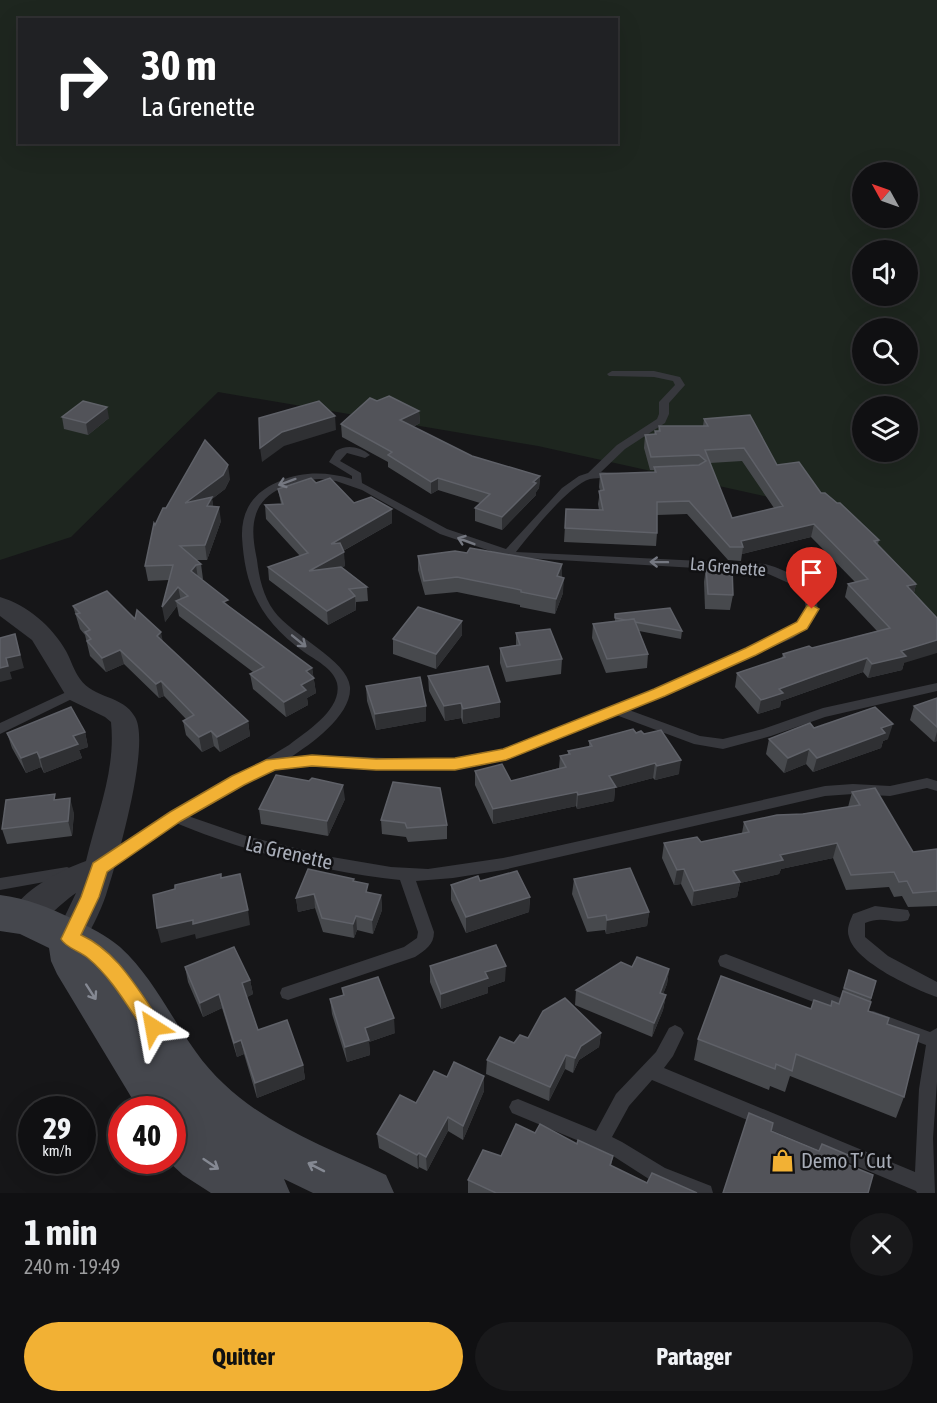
<!DOCTYPE html>
<html lang="fr">
<head>
<meta charset="utf-8">
<style>
	body { margin:0; font-family:"Asap Condensed",sans-serif; background:#19191b; color:#f1f3f6; height:100vh; display:flex; flex-direction:column; font-size:22px; white-space:nowrap }
	* { box-sizing:border-box; margin:0 }
	p { font-size:20px; color:#9c9d9f }
	.icon { flex:none; width:33px; height:33px; fill:none; stroke:currentColor; stroke-width:2; stroke-linecap:round; stroke-linejoin:round }
	.map { position:relative; height:1193px; overflow:hidden }
	.sheet { display:flex; flex-direction:column; background:#101012; flex:1 }
	.sheet>* { flex:none }
	.top-card { position:absolute; left:18px; top:18px; width:600px; height:126px; border-radius:0px; box-shadow:0 6px 24px #0002,0 0 0 2px #303032; background:#202124; color:#fff; overflow:hidden }
	.needle { width:39px; rotate:310deg }
	.buttons { position:absolute; left:852px; top:162px; display:grid; gap:12px }
	.buttons a { display:grid; place-items:center; width:66px; height:66px; border-radius:50%; background:#101012; box-shadow:0 6px 24px #0002,0 0 0 2px #303032; font-size:30px }
	.speed { position:absolute; left:18px; top:1096px; display:flex; gap:12px; font-size:30px; font-weight:700; text-align:center }
	.speed>* { display:grid; place-content:center; width:78px; height:78px; border-radius:50%; background:#101012; box-shadow:0 6px 24px #0002,0 0 0 2px #303032; line-height:1 }
	.speed small { font-size:15px; font-weight:400 }
	.speed .limit { border:9px solid #d22; background:#fff; color:#111 }
	.pin { position:absolute; display:grid; place-items:center; width:51px; height:51px; color:#fff; margin:-62px -26px; border-radius:50% 50% 50% 0; rotate:-45deg; box-shadow:0 0 6px #0007 }
	.pin .icon { rotate:45deg }
	.me { position:absolute; width:66px; margin:-33px; rotate:326deg; stroke-linejoin:round; filter:drop-shadow(0 0 4px #0008) }
	.turn { display:flex; align-items:center; gap:21px; height:126px; padding:0 24px; font-size:27px }
	.turn .icon { width:78px; height:78px; stroke-width:2.5 }
	.turn b { display:block; font-size:42px; line-height:51px }
	.round { display:grid; place-items:center; flex:none; width:63px; height:63px; border-radius:32px; background:#19191b }
	.head { display:flex; align-items:center; justify-content:space-between; height:102px; padding:0 24px }
	h1 { font-size:36px; font-weight:700; line-height:45px }
	.action { display:flex; gap:12px; margin-top:auto; padding:12px 24px }
	.action a { flex:1; height:69px; border-radius:36px; background:#f2b134; color:#111; font-size:24px; font-weight:700; line-height:69px; text-align:center }
	.action a+a { background:#19191b; color:#f1f3f6 }
	.map>svg:first-child { display:block }
</style>
</head>
<body>
<div class="map">
<svg width="937" height="1193" viewBox="0 0 937 1193">
	<rect width="100%" height="100%" fill="#161618"/>
	<!-- green -->
	<path fill="#1e261f" fill-rule="evenodd" d="M0,0h937v629l-150,-128 -249,-55 -320,-54 -147,145 -71,23zM20,20h596v122h-596zM862,172h46v46h-46zM862,250h46v46h-46zM862,328h46v46h-46zM862,406h46v46h-46z"/>
	<g fill="none" stroke-linecap="round" stroke-linejoin="round">
		<!-- lane -->
		<g fill="#37383d" fill-rule="evenodd">
			<path d="M612,371h42l26,6 5,8 -16,18v11l-4,9 -40,26 -24,23 18,1 1,2 -1,2c-10,2 -19,0 -29,2 -21,6 -59,54 -74,73l249,12c41,11 79,43 28,74l-164,72 71,26 23,3 40,-10 60,-21 114,-25v8l-112,26 -54,19 -48,13 -29,-5 -78,-29 -95,39 -41,11 -52,5 -104,-4 -52,3 -84,47 58,20 86,21 59,10 37,2 75,-11 322,-72 28,-2 37,2 37,-8 10,3v10l-10,-3 -37,8 -37,-2 -28,2 -322,74 -50,8 -37,3 18,51c0,13 -9,18 -19,25l-127,43 -6,-2 -2,-5 2,-5 122,-41 13,-9 1,-6 -18,-52c-71,-7 -158,-29 -224,-57l-64,44 -5,2 -5,-2 -3,-4 3,-4 71,-48 66,-36 50,-30c18,-14 54,-36 48,-62 -4,-15 -22,-23 -33,-31 -43,-31 -59,-63 -62,-115 -1,-28 13,-46 38,-56 24,-10 47,-9 72,-2v-3l-23,-14 7,-11c11,-7 24,-4 34,4l-5,3 -18,-5 -7,8 21,12 1,10 85,46 59,20 56,-61 17,-12 9,-3 29,-28 40,-26 2,-5v-12l16,-17 -2,-4 -19,-4 -45,-1 -2,-2zM320,479l16,2 26,9 78,44 68,23 256,15 29,13 11,10 2,15 -7,12 -8,6 -119,54 -170,68c-70,19 -141,1 -211,7 20,-13 61,-42 59,-70 -2,-27 -59,-52 -76,-76 -11,-15 -15,-34 -17,-51 -3,-15 -6,-31 -1,-46 8,-25 41,-34 64,-35z"/>
			<polygon points="75,688 80,689 82,692 80,695 0,734 0,723"/>
			<polygon points="67,867 72,869 75,873 72,877 0,890 0,878"/>
			<path d="M875,906l33,4 2,5 -2,5c-16,5 -24,-5 -43,3v14l23,19 49,26v15c-23,-8 -82,-35 -88,-60 -3,-8 1,-16 4,-23z"/>
			<polygon points="726,954 851,1002 853,1007 851,1012 845,1014 720,966 718,961 720,956"/>
			<polygon points="873,1011 930,1032 937,1028 937,1082 933,1138 935,1193 917,1193 916,1191 652,1080 629,1106 612,1137 622,1142 665,1168 711,1186 713,1193 681,1193 652,1181 610,1154 512,1113 509,1107 512,1101 518,1099 596,1131 616,1094 656,1052 669,1028 675,1025 681,1028 684,1033 673,1056 664,1068 915,1172 919,1089 926,1045 867,1023 865,1018 867,1013"/>
		</g>
		<!-- street -->
		<path fill="#37383d" fill-rule="evenodd" d="M0,597c27,8 52,29 66,54 5,9 8,20 14,28 14,20 43,16 55,38 16,27 -18,145 -29,178 -6,18 -16,36 -25,53l-11,4 -11,-4 -5,-9 22,-46c-20,13 -39,41 -63,33l-5,-9c14,-27 50,-46 78,-56 11,-47 30,-90 25,-139l-6,-5 -37,-18 -36,-59 -32,-24z"/>
		<!-- secondary -->
		<path fill="#45474d" fill-rule="evenodd" d="M0,895c26,3 50,13 73,24 16,8 33,16 47,28 43,39 61,98 104,137 45,43 107,65 162,91l8,18h-81l-29,-14 6,14h-79l-28,-18 -15,-14h4v-51h-33l-82,-136 -6,-13 -2,-13 -29,-14 -20,-3z"/>
	</g>
	<!-- wall -->
	<g fill="#47494d" fill-rule="evenodd">
		<polygon points="377,401 419,411 420,423 413,427 472,456 540,476 539,488 536,492 536,495 502,530 475,521 475,508 480,503 438,490 431,494 388,467 388,462 342,437 341,424"/>
		<polygon points="62,417 109,418 88,435 64,429"/>
		<path d="M704,419l117,74 58,47 -1,4 38,40 -2,9 -10,70 -2,7 -34,8 -5,-6 -82,29 -1,6 -22,7 -23,-27 2,-14 45,-15 1,-4 29,-6 65,-17 -32,-34 3,-13 7,-2 -44,-45 -69,17 -1,7 -13,-1 -41,-46 -30,1v18l-1,13 -92,-4 2,-33 33,1 -1,-6 2,-13 -1,-4 1,-13 54,-2v-2h-4l-6,-22 1,-13 9,-1 1,-3h3l1,-5h44zM742,461l32,47 -42,10 -22,-55z"/>
		<polygon points="230,479 225,489 212,499 213,506 221,521 207,560 196,560 201,564 203,579 201,579 229,606 312,668 316,693 307,698 308,705 286,717 253,689 250,674 253,672 179,616 177,606 165,622 169,580 148,581 145,566 155,525 166,508"/>
		<polygon points="316,483 354,503 392,509 392,523 343,551 345,566 342,567 367,587 368,601 356,602 356,610 328,625 269,580 268,567 300,556 266,519 265,505 281,504 278,489"/>
		<polygon points="467,553 562,564 562,577 563,593 555,614 520,607 520,605 457,592 425,595 418,570 418,556"/>
		<polygon points="706,567 733,595 730,610 705,609 704,582"/>
		<polygon points="73,606 135,619 163,642 248,721 250,736 220,752 214,746 202,752 186,735 183,721 186,719 164,696 159,698 124,664 106,672 90,656 85,635 80,629"/>
		<polygon points="615,614 682,631 681,639 639,631 648,654 647,668 606,673 592,638 593,624 615,621"/>
		<polygon points="516,633 562,659 561,674 506,682 500,663 500,648 516,645"/>
		<polygon points="462,635 436,669 393,654 393,639"/>
		<polygon points="428,676 500,702 500,717 463,724 461,718 445,721 429,691"/>
		<polygon points="366,686 426,706 426,721 376,730 367,701"/>
		<polygon points="937,698 937,741 934,742 910,720 914,706"/>
		<polygon points="814,728 888,739 883,741 881,748 813,772 806,764 784,773 766,754 769,739"/>
		<polygon points="633,729 679,774 655,780 653,778 615,788 614,801 577,809 576,806 493,824 475,785 475,771 511,781 559,768 560,756 568,754 568,751 589,747 589,741"/>
		<polygon points="85,732 88,747 79,750 82,758 44,773 41,767 26,773 12,748 7,733"/>
		<polygon points="852,792 913,852 937,849 937,906 908,907 902,896 894,897 889,887 846,890 833,858 781,869 779,874 740,883 737,897 692,906 681,884 674,885 662,858 664,843 701,842 742,833 744,822 848,807"/>
		<polygon points="345,799 328,836 261,824 259,809"/>
		<polygon points="56,800 74,813 72,836 7,844 2,829"/>
		<polygon points="381,820 447,825 447,839 408,842 406,837 382,834"/>
		<polygon points="354,879 354,881 369,893 381,895 382,910 373,934 357,930 354,938 323,932 315,908 298,912 296,898"/>
		<polygon points="574,879 649,912 647,926 606,934 605,930 587,932 572,894"/>
		<polygon points="480,881 530,897 529,912 466,933 451,900 451,885"/>
		<polygon points="430,966 505,981 488,987 488,993 441,1009 430,982"/>
		<polygon points="185,967 250,980 253,994 247,997 258,1030 303,1065 305,1079 257,1098 244,1054 237,1057 222,1008 203,1017 188,982"/>
		<polygon points="632,967 669,969 667,984 663,994 666,995 663,1010 652,1037 575,1005 576,990"/>
		<polygon points="849,970 876,981 868,1011 887,1024 904,1097 896,1118 790,1076 785,1092 770,1086 769,1090 694,1060 698,1039 811,1009 839,1004"/>
		<polygon points="342,988 395,1033 369,1042 370,1055 347,1062 332,1014 330,999 343,995"/>
		<polygon points="601,1033 599,1047 579,1060 573,1073 565,1069 549,1101 486,1074 487,1060 514,1043 528,1038"/>
		<polygon points="484,1076 484,1091 463,1140 448,1131 427,1171 419,1167 418,1169 379,1148 377,1134 447,1077"/>
		<polygon points="535,1133 577,1144 613,1156 611,1166 647,1183 697,1193 468,1193 468,1180"/>
	</g>
	<!-- shaded-wall -->
	<g fill="#2f3033">
		<polygon points="107,407 109,418 88,435 86,423"/>
		<polygon points="419,411 420,423 401,433 400,420"/>
		<polygon points="335,416 336,430 284,446 262,462 260,448 282,432"/>
		<polygon points="228,465 230,479 225,489 212,499 214,511 207,506 185,503"/>
		<polygon points="540,476 539,488 536,492 536,495 502,530 502,517"/>
		<polygon points="438,478 438,490 431,494 431,482"/>
		<polygon points="219,507 221,521 207,560 205,545"/>
		<polygon points="392,509 392,523 332,557 331,544"/>
		<polygon points="814,524 811,537 742,554 743,547 741,541"/>
		<polygon points="344,552 345,566 310,585 309,571"/>
		<polygon points="562,564 562,578 557,576"/>
		<polygon points="196,565 198,579 191,571"/>
		<polygon points="564,578 563,593 555,614 556,599"/>
		<polygon points="916,584 913,597 907,586"/>
		<polygon points="178,587 181,601 176,601 177,606 165,622 162,607"/>
		<polygon points="355,596 356,610 328,625 327,611"/>
		<polygon points="462,621 462,635 436,669 436,654"/>
		<polygon points="161,632 164,647 157,636"/>
		<polygon points="15,634 24,668 10,672 12,679 0,682 0,668 6,658"/>
		<polygon points="937,640 937,653 904,663 902,670 868,678 872,664 901,651"/>
		<polygon points="120,650 124,664 106,672 102,658"/>
		<polygon points="867,658 863,672 781,701 780,707 758,714 761,700 779,689"/>
		<polygon points="312,668 316,693 307,698 308,705 286,717 284,702 301,685 306,671"/>
		<polygon points="161,681 164,696 159,698 156,684"/>
		<polygon points="500,702 500,717 463,724 463,709"/>
		<polygon points="461,703 461,718 445,721 444,706"/>
		<polygon points="426,706 426,721 376,730 375,714"/>
		<polygon points="248,721 250,736 220,752 217,737"/>
		<polygon points="893,724 888,739 883,741 881,748 813,772 817,758 881,728"/>
		<polygon points="211,731 214,746 202,752 199,737"/>
		<polygon points="85,732 88,747 79,750 82,758 44,773 40,758 73,736"/>
		<polygon points="937,732 937,741 934,742"/>
		<polygon points="809,749 806,764 784,773 788,758"/>
		<polygon points="37,752 41,767 26,773 21,758"/>
		<polygon points="681,760 679,774 655,780 657,766"/>
		<polygon points="655,763 653,778 615,788 614,801 577,809 578,795 609,776"/>
		<polygon points="343,785 345,799 328,836 327,821"/>
		<polygon points="577,792 576,806 493,824 493,809"/>
		<polygon points="70,798 74,813 72,836 68,821"/>
		<polygon points="837,843 833,858 781,869 779,874 740,883 737,897 692,906 694,891 733,871 780,855"/>
		<polygon points="684,869 681,884 674,885 677,870"/>
		<polygon points="314,894 315,908 298,912 296,898"/>
		<polygon points="381,895 382,910 373,934 372,920"/>
		<polygon points="530,897 529,912 466,933 466,917"/>
		<polygon points="248,910 250,925 196,939 195,934 161,943 157,928 193,920"/>
		<polygon points="649,912 647,926 606,934 607,920"/>
		<polygon points="356,916 357,930 354,938 353,924"/>
		<polygon points="506,966 505,981 488,987 488,993 441,1009 441,994 485,972"/>
		<polygon points="669,969 667,984 658,1007 660,993"/>
		<polygon points="250,980 253,994 245,998 242,983"/>
		<polygon points="219,994 222,1008 203,1017 200,1003"/>
		<polygon points="666,995 663,1010 652,1037 654,1023"/>
		<polygon points="394,1018 395,1033 369,1042 370,1055 347,1062 345,1047 365,1028"/>
		<polygon points="601,1033 599,1047 579,1060 573,1073 575,1058 581,1046"/>
		<polygon points="241,1040 244,1054 237,1057 234,1043"/>
		<polygon points="566,1055 565,1069 549,1101 550,1087"/>
		<polygon points="303,1065 305,1079 257,1098 255,1083"/>
		<polygon points="484,1076 484,1091 463,1140 463,1126"/>
		<polygon points="448,1117 448,1131 427,1171 426,1157"/>
		<polygon points="419,1153 419,1167 418,1169 417,1155"/>
	</g>
	<!-- building -->
	<g fill="#525359" stroke="#5f6168" stroke-width="1.5" fill-rule="evenodd">
		<polygon points="389,396 419,411 400,420 472,456 540,476 533,482 536,483 502,517 475,508 490,494 438,478 431,482 388,455 392,452 341,424 370,398 377,401"/>
		<polygon points="83,401 107,407 86,423 62,417"/>
		<polygon points="319,401 335,416 282,432 260,448 259,418"/>
		<path d="M750,415l27,50 22,-3 22,31h4l12,10h3l39,37 -5,1 42,43 -9,2 30,32v22l-36,11 5,5 -34,8 -5,-6 -47,16 -41,15 4,4 -22,7 -24,-27 48,-16 -2,-3 26,-8 3,2 78,-20 -42,-44 20,-5 -54,-55 -73,17 2,6h-13l-41,-46 -32,1v31l-92,-5 1,-19 37,1 -4,-19 5,-1 -4,-16 56,-2 -2,-5 45,-2 7,-4 -7,-6 -48,2 -6,-22 11,-1 -1,-3h5l-1,-5h49l-4,-7zM744,448l39,58 -51,12 -27,-68z"/>
		<polygon points="205,440 228,465 223,475 185,503 212,497 207,506 219,507 205,545 180,546 201,564 196,565 191,571 228,600 223,602 312,668 306,671 314,678 301,685 306,690 284,702 250,674 264,667 176,601 188,596 178,587 162,607 173,565 145,566 154,523 155,525 163,508 166,508"/>
		<polygon points="311,478 316,483 330,478 354,503 371,497 392,509 331,544 340,543 344,552 309,571 341,567 367,587 349,589 355,596 327,611 268,567 308,553 265,505 283,504 278,489"/>
		<polygon points="470,548 562,564 557,576 564,578 556,599 521,592 521,590 457,577 424,581 418,556 455,551 467,553"/>
		<polygon points="706,567 732,568 733,595 708,594"/>
		<polygon points="107,591 135,619 137,610 161,632 157,636 248,721 217,737 211,731 199,737 183,721 194,715 161,681 156,684 120,650 102,658 87,641 91,639 85,632 90,630 76,614 80,613 73,606"/>
		<polygon points="418,607 462,621 436,654 393,639"/>
		<polygon points="670,608 682,631 635,622 634,619 625,620 615,618 615,614"/>
		<polygon points="634,619 648,654 607,659 593,624"/>
		<polygon points="550,629 562,659 507,667 500,648 520,645 516,633"/>
		<polygon points="15,634 20,655 6,658 8,666 0,668 0,638"/>
		<polygon points="488,666 500,702 463,709 461,703 444,706 428,676"/>
		<polygon points="420,677 426,706 375,714 366,686"/>
		<polygon points="937,698 937,727 914,706"/>
		<polygon points="71,707 85,732 73,736 78,744 40,758 37,752 21,758 7,733"/>
		<polygon points="875,707 893,724 881,728 885,733 817,758 809,749 788,758 769,739 810,723 814,728"/>
		<polygon points="633,729 636,733 641,731 644,734 661,730 681,760 657,766 655,763 609,776 616,787 578,795 577,792 493,809 475,771 502,764 511,781 566,767 560,756 570,754 568,751 592,746 589,741"/>
		<polygon points="276,775 309,781 312,778 343,785 327,821 259,809"/>
		<polygon points="393,782 440,788 447,825 407,828 405,823 381,820"/>
		<polygon points="875,788 913,852 937,849 937,891 913,893 907,881 899,882 894,872 851,875 837,843 780,855 783,860 733,871 740,882 694,891 684,869 677,870 664,843 697,837 701,842 749,832 744,822 777,815 803,814 860,805 852,792"/>
		<polygon points="55,794 54,800 70,798 68,821 2,829 6,800"/>
		<polygon points="630,868 649,912 607,920 606,915 588,918 574,879"/>
		<polygon points="308,869 354,879 353,881 368,884 366,892 381,895 372,920 356,916 353,924 322,918 314,894 296,898"/>
		<polygon points="517,871 530,897 466,917 451,885 478,876 480,881"/>
		<polygon points="221,874 221,878 240,874 248,910 193,924 193,920 157,928 153,895 175,889 175,885"/>
		<polygon points="496,945 506,966 485,972 488,978 441,994 430,966"/>
		<polygon points="234,947 250,980 242,983 258,1030 287,1020 303,1065 255,1083 241,1040 234,1043 219,994 200,1003 185,967"/>
		<polygon points="637,957 669,969 660,993 666,995 654,1023 576,990 621,962 632,967"/>
		<polygon points="849,970 876,981 871,998 844,988"/>
		<polygon points="721,976 811,1009 814,1000 831,1006 832,1001 839,1004 843,991 871,1002 868,1011 889,1018 887,1024 919,1035 904,1097 796,1054 792,1071 776,1064 775,1069 698,1039"/>
		<polygon points="378,977 394,1018 365,1028 369,1040 345,1047 330,999 344,995 342,988"/>
		<polygon points="565,998 601,1033 581,1046 575,1058 566,1055 550,1087 487,1060 500,1037 514,1043 520,1035 528,1038 543,1011"/>
		<polygon points="454,1062 484,1076 463,1126 448,1117 426,1157 419,1153 417,1155 377,1134 400,1095 416,1103 434,1071 447,1077"/>
		<polygon points="749,1113 773,1123 771,1131 819,1151 822,1144 848,1155 846,1164 873,1175 868,1193 723,1193"/>
		<polygon points="516,1124 535,1133 540,1124 577,1144 578,1140 613,1156 610,1165 647,1183 652,1173 697,1193 496,1193 468,1180 483,1150 501,1156"/>
	</g>
	<!-- one-way arrows -->
	<defs><path id="oneway-shaft" d="M-6 0H5M1.5-3L5.5 0L1.5 3" fill="none" stroke-width="1.6" stroke-linecap="round" stroke-linejoin="round" transform="scale(1.5)"/></defs>
	<g stroke="#757881">
		<use href="#oneway-shaft" transform="translate(287 482) rotate(160)"/>
		<use href="#oneway-shaft" transform="translate(466 541) rotate(-159)"/>
		<use href="#oneway-shaft" transform="translate(659 562) rotate(-179)"/>
		<use href="#oneway-shaft" transform="translate(299 641) rotate(39)"/>
	</g>
	<g stroke="#858993">
		<use href="#oneway-shaft" transform="translate(91 992) rotate(57)"/>
		<use href="#oneway-shaft" transform="translate(211 1164) rotate(34)"/>
		<use href="#oneway-shaft" transform="translate(316 1167) rotate(-153)"/>
	</g>
	<!-- route -->
	<path fill="#f2b134" stroke="#9d7322" stroke-width="1.5" d="M812,605l7,4 -12,20 -51,26 -91,41 -159,64 -51,10h-79l-64,-4 -37,4 -31,15 -63,36 -74,51 -8,25 -18,38c37,17 56,54 79,86l3,6 -3,6 -7,3 -7,-3c-18,-26 -34,-55 -58,-75 -8,-7 -22,-10 -27,-19l20,-42 12,-34 77,-51 62,-36 34,-16 46,-5 64,4 79,-1 48,-9 151,-60 92,-41 51,-26 10,-16z"/>
	<!-- icons -->
	<defs>
		<symbol id="shop-bare" viewBox="-9 -9 18 18"><path d="M-5-2.5h2.3a2.7 3.5 0 0 1 5.4 0H5L5.5 6h-11ZM-1.5-2.5h3a1.5 2.3 0 0 0-3 0Z" fill="#f2b134" stroke="#111113" stroke-width="2.5" paint-order="stroke"/></symbol>
	</defs>
	<g fill-rule="evenodd">
		<use href="#shop-bare" x="766" y="1144" width="33" height="33"/>
	</g>
	<g text-anchor="middle" stroke-width="5" stroke-linejoin="round" paint-order="stroke">
		<!-- street labels -->
		<g font-size="18" fill="#a8adb8" stroke="#111113">
			<text transform="translate(728 567) rotate(5)" y="6">La Grenette</text>
		</g>
		<!-- near-street labels -->
		<g font-size="21" fill="#a8adb8" stroke="#111113">
			<text transform="translate(289 853) rotate(13)" y="7">La Grenette</text>
		</g>
		<!-- near-poi labels -->
		<g font-size="21" fill="#a8adb8" stroke="#111113" text-anchor="start">
			<text x="801" y="1168">Demo T’ Cut</text>
		</g>
	</g>
</svg>
<div class="buttons">
<a><svg class="needle" viewBox="-14 -14 28 28"><path d="M0-13l5 13h-10z" fill="#e53935"/><path d="M0 13l5-13h-10z" fill="#9c9d9f"/></svg></a>
<a><svg class="icon" aria-label="sound" viewBox="0 0 24 24"><path d="M4 9h4l5-4v14l-5-4H4zM17 9q2 3 0 6"/></svg></a>
<a><svg class="icon" aria-label="search" viewBox="0 0 24 24"><circle cx="10" cy="10" r="6"/><path d="M15 15l6 6"/></svg></a>
<a><svg class="icon" aria-label="layers" viewBox="0 0 24 24"><path d="M12 4l9 5-9 5-9-5zM3 14l9 5 9-5"/></svg></a>
</div>
<div class="speed"><div>29<small>km/h</small></div><div class="limit">40</div></div>
<div class="pin" style="left:812px;top:609px;background:#d93025"><svg class="icon" aria-label="arrive" viewBox="0 0 24 24"><path d="M6 21V4h12l-3 4 3 4H6"/></svg></div>
<svg class="me" style="left:153px;top:1027px" viewBox="-20 -20 40 40"><path d="M0-17L14 15 0 8-14 15z" fill="#f2b134" stroke="#fff" stroke-width="4"/></svg>
<div class="top-card">
<div class="turn"><svg class="icon" aria-label="right" viewBox="0 0 24 24"><path d="M7 20v-9h11M14 6l5 5-5 5"/></svg><div><b>30 m</b>La Grenette</div></div>
</div>
</div>
<section class="sheet">
<div class="head"><div><h1>1 min</h1><p>240 m · 19:49</p></div><a class="round"><svg class="icon" aria-label="close" viewBox="0 0 24 24"><path d="M6 6l12 12M18 6L6 18"/></svg></a></div>
<div class="action"><a>Quitter</a><a>Partager</a></div>
</section>
</body>
</html>
